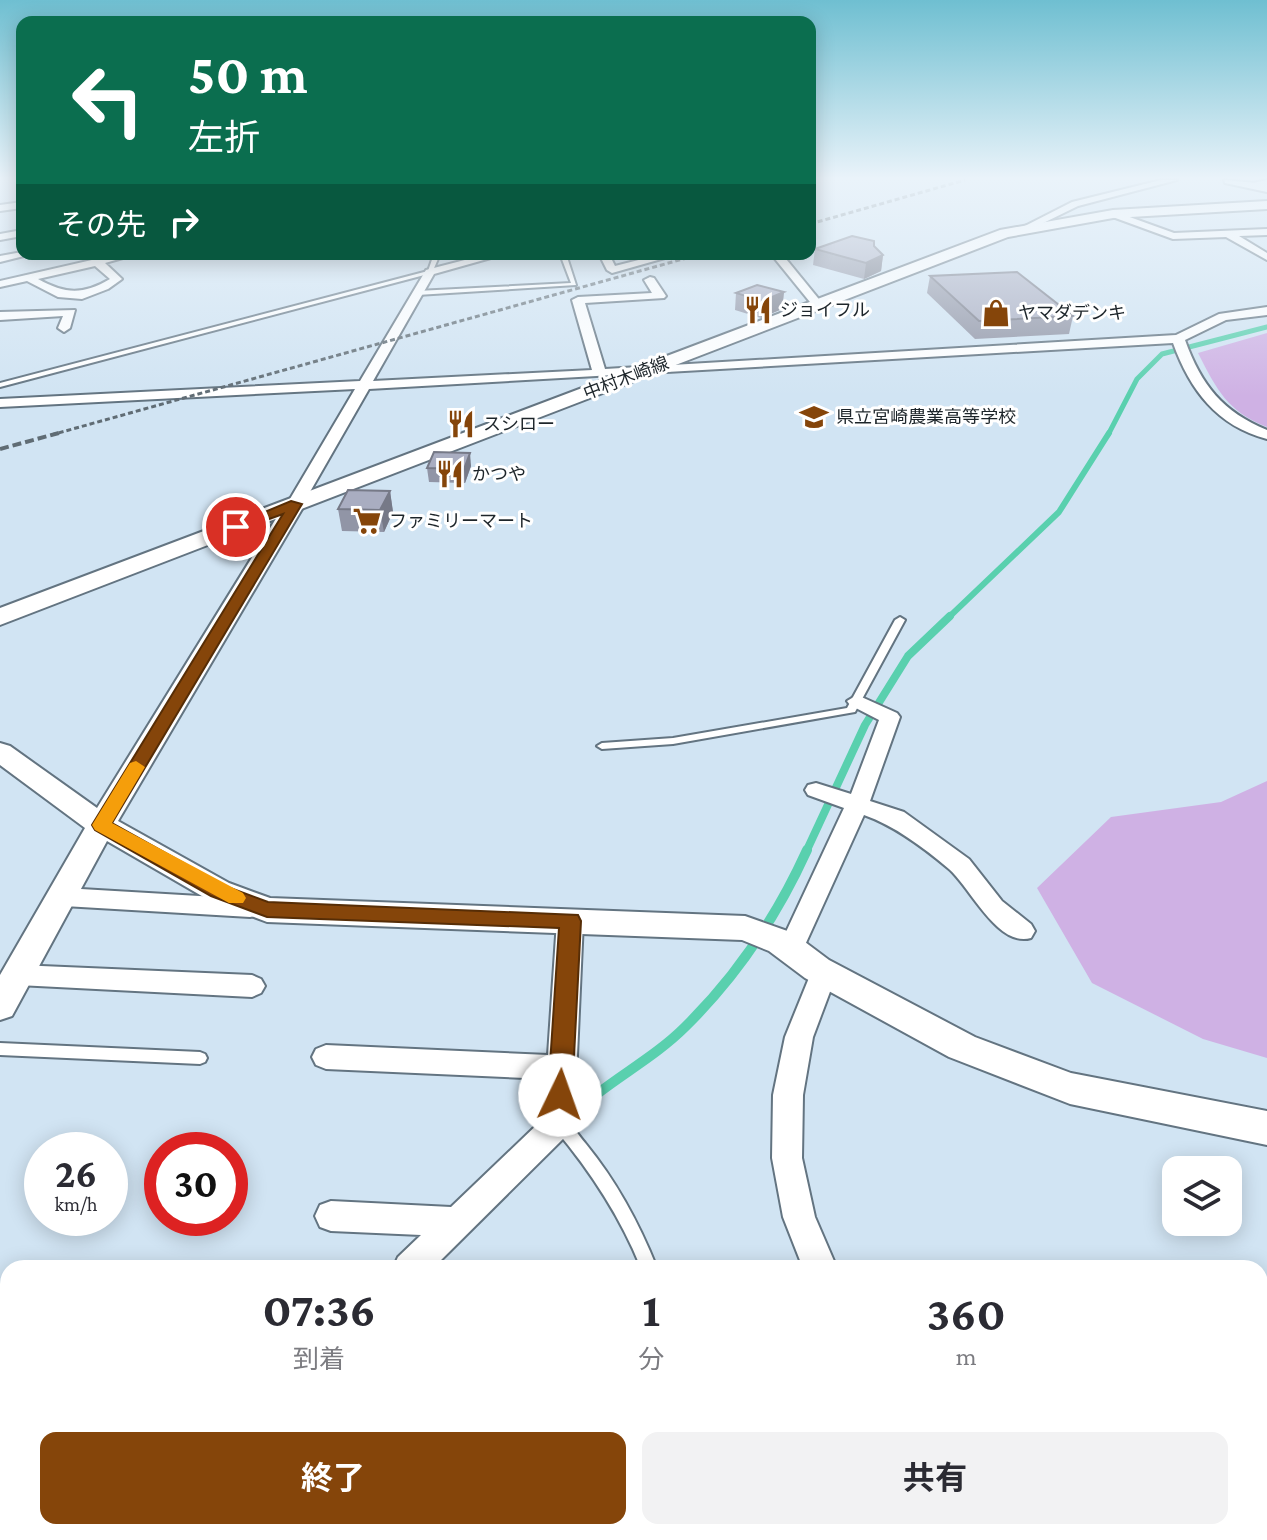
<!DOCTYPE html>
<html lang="ja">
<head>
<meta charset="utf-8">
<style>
	body { margin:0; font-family:"Crimson Pro","Noto Sans JP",serif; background:#f2f2f3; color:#2b2b33; height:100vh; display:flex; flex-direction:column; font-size:30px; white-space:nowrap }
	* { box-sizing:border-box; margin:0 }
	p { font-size:26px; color:#7c7c81 }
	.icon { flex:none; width:44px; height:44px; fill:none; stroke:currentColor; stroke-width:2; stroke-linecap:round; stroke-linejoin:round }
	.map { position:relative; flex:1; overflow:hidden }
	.panel { position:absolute; left:0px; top:1260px; width:1268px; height:280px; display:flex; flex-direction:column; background:#fff; border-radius:24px 24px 0 0; box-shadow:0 4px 20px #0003 }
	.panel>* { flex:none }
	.guide { position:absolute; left:16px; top:16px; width:800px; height:244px; border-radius:16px; box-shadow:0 4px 20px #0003; background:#0b6e4f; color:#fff; overflow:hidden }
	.tools { position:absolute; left:1162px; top:1156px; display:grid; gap:16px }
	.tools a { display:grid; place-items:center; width:80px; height:80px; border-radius:16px; background:#fff; box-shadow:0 4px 20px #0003; font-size:40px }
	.speed { position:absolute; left:24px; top:1132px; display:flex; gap:16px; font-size:40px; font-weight:700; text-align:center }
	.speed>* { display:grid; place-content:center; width:104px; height:104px; border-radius:50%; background:#fff; box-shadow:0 4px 20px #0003; line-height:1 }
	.speed small { font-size:20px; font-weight:400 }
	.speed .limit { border:12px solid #d22; background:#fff; color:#111 }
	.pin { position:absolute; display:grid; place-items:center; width:68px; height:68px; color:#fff; margin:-34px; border:4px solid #fff; border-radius:50%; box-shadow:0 2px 8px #0007 }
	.me { position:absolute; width:88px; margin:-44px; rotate:3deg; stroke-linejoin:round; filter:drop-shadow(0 0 6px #0008) }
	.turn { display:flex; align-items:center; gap:28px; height:168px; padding:0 40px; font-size:36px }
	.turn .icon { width:104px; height:104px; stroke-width:2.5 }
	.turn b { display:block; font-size:56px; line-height:68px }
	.then { display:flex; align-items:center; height:76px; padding:0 40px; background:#0003; gap:16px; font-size:30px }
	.eta { display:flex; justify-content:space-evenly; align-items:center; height:136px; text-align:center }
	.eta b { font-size:48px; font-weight:700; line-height:56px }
	.action { display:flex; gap:16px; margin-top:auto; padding:16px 40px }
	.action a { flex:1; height:92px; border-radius:16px; background:#85450a; color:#fff; font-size:32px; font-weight:700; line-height:92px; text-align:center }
	.action a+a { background:#f2f2f3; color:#2b2b33 }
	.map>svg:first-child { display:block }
</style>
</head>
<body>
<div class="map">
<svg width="1267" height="1540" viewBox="0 0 1267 1540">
	<rect width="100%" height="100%" fill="#d1e4f3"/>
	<!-- green -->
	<g fill="#cfb1e4">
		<path d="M1267,333v94c-40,-16 -50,-37 -69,-74z"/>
		<polygon points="1267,781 1267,1058 1203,1039 1092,983 1037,888 1111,817 1221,802"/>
	</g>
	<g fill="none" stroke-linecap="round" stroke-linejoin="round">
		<!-- stream-far4 -->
		<polyline stroke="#59d0ae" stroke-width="5" points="1108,435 1137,379 1162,354 1267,327"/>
		<!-- stream-far3 -->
		<polyline stroke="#59d0ae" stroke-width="6" points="948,618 1059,512 1109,433"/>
		<!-- stream-far2 -->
		<polyline stroke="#59d0ae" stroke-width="8" points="806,852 865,725 908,656 950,616"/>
		<!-- stream-far1 -->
		<path stroke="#59d0ae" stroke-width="10" d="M569,1119c34,-36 81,-57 116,-92 52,-51 92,-111 122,-177"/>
		<!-- stream -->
		<polyline stroke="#59d0ae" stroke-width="13" points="143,1540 151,1532"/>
		<defs>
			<g id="service">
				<polygon points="434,254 440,254 432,273 0,387 0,383 428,271"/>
				<polygon points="560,254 566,254 576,285 417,295 414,293 417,291 571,283"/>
				<polygon points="900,617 905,620 855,712 673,744 602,749 597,746 602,743 673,738 847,708 895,620"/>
				<polygon points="0,1043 200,1052 205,1054 207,1058 205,1062 200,1064 0,1055"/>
				<path d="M560,1117c11,5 18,18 26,27 31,38 53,79 71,124h-16c-21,-52 -50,-96 -86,-139l-2,-5 2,-5z"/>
			</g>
			<g id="minor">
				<polygon points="1161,180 1177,180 1078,206 1029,230 1021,228 1072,202"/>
				<polygon points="1267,180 1267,185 1252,187 1248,184"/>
				<polygon points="22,202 22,208 0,211 0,205"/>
				<polygon points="1113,211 1174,233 1267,229 1267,235 1239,236 1267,253 1267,260 1226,237 1173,239 1110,216"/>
				<polygon points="22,230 22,236 0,240 0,234"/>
				<polygon points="22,252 32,254 0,262 0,256"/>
				<path d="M118,254h19l-32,9 17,16 -14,10 -26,10 -24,-2 -31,-16 -27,6v-6zM95,266l15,13c-27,16 -45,15 -72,0z"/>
				<path d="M488,254h17l-71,20 -61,107 219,-11 -20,-70 6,-3 74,-4 -8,-13 6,-3 4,1 12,18 -2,2 -79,5 20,66 571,-34 43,-21 48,-7v8l-41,5 -41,20c16,45 38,72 82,90v9c-50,-13 -77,-49 -94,-96l-804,46 -66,115 -8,5 -8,-5 68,-115 -355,18v-8l360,-18 66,-111z"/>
				<polygon points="599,254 609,254 615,266 662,254 679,254 612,273 607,270"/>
				<polygon points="771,254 782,254 822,303 822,307 814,307"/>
				<polygon points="75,310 70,328 64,332 58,328 63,316 0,320 0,312"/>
				<path d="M857,695l40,18 3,4 -30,84 34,11 65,47 33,42 29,23 4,7 -4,7c-33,10 -61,-51 -82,-69 -26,-22 -54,-43 -85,-54l-64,141 -9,3 -9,-3 -4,-7 66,-141 -36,-13 -3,-5 3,-5 8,-2 35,11 28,-74 -29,-15 -3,-4z"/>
				<polygon points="64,888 250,899 259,901 263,908 259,915 250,917 64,906 55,903 52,897 55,891"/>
				<polygon points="570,912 579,914 583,921 574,1123 570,1132 433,1268 393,1268 398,1257 421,1235 331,1231 320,1227 315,1216 320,1205 331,1201 451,1207 544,1118 547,1079 326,1069 316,1065 312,1057 316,1049 326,1045 548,1055 557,921 561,914"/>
				<polygon points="824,963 833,966 837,973 813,1037 803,1095 802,1158 815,1217 837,1268 803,1268 783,1217 772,1158 773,1095 785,1037 811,973 815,966"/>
				<polygon points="18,965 252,975 261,979 265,986 261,993 252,997 18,985 9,982 5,975 9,968"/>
				<rect x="287" y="1532" width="40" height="8"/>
				<rect x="413" y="1532" width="40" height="8"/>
				<polygon points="537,1532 577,1532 578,1540 538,1540"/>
				<polygon points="679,1532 719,1532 720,1540 680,1540"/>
				<polygon points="837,1532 877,1532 879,1540 839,1540"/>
				<polygon points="1056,1532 1101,1532 1105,1540 1060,1540"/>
			</g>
			<polygon id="tertiary" points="295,498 305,504 118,821 229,883 270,898 745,916 793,933 829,960 975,1037 1071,1073 1267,1111 1267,1145 1070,1104 949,1057 805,978 769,951 742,940 267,922 207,899 107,841 12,1016 0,1020 0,975 85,828 0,765 0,743 10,746 97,808 285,504"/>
			<g id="secondary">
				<polygon points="1224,180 1267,184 1267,192 1225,183"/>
				<polygon points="1267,201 1267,209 1113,218 1008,237 0,625 0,608 1000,230 1113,210"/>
			</g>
		</defs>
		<!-- service casing -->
		<use href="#service" stroke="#637481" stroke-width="4"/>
		<!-- minor casing -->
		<use href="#minor" stroke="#637481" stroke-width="4"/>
		<!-- tertiary casing -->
		<use href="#tertiary" stroke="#637481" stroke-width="4"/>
		<!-- secondary casing -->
		<use href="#secondary" stroke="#637481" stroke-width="4"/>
		<!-- service -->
		<use href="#service" fill="#fff" fill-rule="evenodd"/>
		<!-- minor -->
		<use href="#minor" fill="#fff" fill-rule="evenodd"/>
		<!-- tertiary -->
		<use href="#tertiary" fill="#fff" fill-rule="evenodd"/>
		<!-- secondary -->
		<use href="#secondary" fill="#fff" fill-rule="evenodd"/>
		<!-- rail-far1 -->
		<g stroke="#606c74" stroke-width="3" stroke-dasharray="5 3" stroke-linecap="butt">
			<polyline points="810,224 965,180"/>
			<polyline points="51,435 701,254"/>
		</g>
		<!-- rail -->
		<polyline stroke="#606c74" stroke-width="4" stroke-dasharray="9 4" stroke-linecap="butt" points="0,449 59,433"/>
	</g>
	<!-- wall -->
	<g fill="#9195a6">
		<polygon points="874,246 883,255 881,271 864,279 813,265 815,249"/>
		<polygon points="930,276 1073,316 1069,334 975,339 927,293"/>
		<polygon points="784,292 782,309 761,318 735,310 736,293"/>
		<polygon points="471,466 465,483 429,482 427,468"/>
		<polygon points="390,491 393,512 384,532 342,531 338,509"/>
	</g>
	<!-- shaded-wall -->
	<g fill="#767987">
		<polygon points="883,255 881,271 864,279 866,263"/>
		<polygon points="784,292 782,309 761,318 762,301"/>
		<polygon points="470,453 471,466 465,483 464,469"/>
		<polygon points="390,491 393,512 384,532 380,510"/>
	</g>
	<!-- building -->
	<g fill="#a9adc1" stroke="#767987" stroke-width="2">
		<polygon points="852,236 874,241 874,246 883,255 866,263 815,249"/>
		<polygon points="1017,272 1073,316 979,321 930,276"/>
		<polygon points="757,285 784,292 762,301 736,293"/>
		<polygon points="434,452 470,453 464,469 427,468"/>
		<polygon points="348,490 390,491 380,510 338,509"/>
	</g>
	<!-- sky -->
	<linearGradient id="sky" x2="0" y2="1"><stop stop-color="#6fbfd1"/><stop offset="0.45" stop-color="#eaf3fa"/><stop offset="1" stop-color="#eaf3fa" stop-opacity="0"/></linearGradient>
	<rect width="1267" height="396" fill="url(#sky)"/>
	<!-- route -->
	<polygon fill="#85450a" stroke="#562d06" stroke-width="2" points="291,501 302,504 112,823 225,886 268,902 578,915 581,921 572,1095 569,1103 560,1106 552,1103 548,1095 559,928 267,917 211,896 95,830 92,825 283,514 236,531 229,527"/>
	<!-- slow -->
	<polygon fill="#f59e0b" points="136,761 145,767 112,823 243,893 246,898 243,903 229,903 95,830 92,825 130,763"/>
	<!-- icons -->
	<defs>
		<symbol id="restaurant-bare" viewBox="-9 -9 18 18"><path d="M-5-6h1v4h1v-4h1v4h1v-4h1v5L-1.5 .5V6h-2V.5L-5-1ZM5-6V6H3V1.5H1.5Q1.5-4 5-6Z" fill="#85450a" stroke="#fff" stroke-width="2.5" paint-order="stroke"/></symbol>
		<symbol id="shop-bare" viewBox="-9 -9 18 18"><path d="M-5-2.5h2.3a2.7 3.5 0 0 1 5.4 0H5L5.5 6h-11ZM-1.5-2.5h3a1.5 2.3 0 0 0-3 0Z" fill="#85450a" stroke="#fff" stroke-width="2.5" paint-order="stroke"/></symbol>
		<symbol id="school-bare" viewBox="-9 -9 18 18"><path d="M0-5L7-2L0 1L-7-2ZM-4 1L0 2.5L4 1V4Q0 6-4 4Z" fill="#85450a" stroke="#fff" stroke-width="2.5" paint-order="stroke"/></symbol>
		<symbol id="supermarket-bare" viewBox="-9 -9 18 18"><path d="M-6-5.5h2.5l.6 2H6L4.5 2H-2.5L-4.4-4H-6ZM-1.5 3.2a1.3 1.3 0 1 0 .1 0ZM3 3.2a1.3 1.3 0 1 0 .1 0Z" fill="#85450a" stroke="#fff" stroke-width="2.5" paint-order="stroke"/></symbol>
	</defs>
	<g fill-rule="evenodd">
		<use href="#restaurant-bare" x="738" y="290" width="40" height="40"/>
		<use href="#shop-bare" x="976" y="293" width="40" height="40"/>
		<use href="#school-bare" x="794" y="397" width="40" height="40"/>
		<use href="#restaurant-bare" x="441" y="404" width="40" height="40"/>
		<use href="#restaurant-bare" x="430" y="454" width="40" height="40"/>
		<use href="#supermarket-bare" x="347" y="501" width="40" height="40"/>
	</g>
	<g text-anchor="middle" stroke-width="6" stroke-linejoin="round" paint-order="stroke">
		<!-- far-poi labels -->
		<g font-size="18" fill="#1d252a" stroke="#fff" text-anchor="start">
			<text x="780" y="316">ジョイフル</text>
			<text x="1018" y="319">ヤマダデンキ</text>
			<text x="836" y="423">県立宮崎農業高等学校</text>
			<text x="483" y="430">スシロー</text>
			<text x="472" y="480">かつや</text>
			<text x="389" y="527">ファミリーマート</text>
		</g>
		<!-- far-street labels -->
		<g font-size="18" fill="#1d252a" stroke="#fff">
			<text transform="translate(626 378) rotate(-21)" y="6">中村木崎線</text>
		</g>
	</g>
</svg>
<div class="tools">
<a><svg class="icon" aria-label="layers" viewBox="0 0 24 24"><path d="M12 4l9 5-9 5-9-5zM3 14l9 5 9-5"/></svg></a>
</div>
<div class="speed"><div>26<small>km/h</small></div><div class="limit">30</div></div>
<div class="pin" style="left:236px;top:527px;background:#d93025"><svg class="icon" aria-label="arrive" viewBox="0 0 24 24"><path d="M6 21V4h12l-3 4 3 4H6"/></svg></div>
<svg class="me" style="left:560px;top:1095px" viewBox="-20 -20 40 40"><circle r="19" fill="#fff"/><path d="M0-13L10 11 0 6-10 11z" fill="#85450a"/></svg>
<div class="guide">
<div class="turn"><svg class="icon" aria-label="left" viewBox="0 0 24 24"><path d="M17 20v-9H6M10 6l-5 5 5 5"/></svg><div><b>50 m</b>左折</div></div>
<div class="then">その先<svg class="icon" aria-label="right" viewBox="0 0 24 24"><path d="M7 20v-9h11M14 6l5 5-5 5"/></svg></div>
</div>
<section class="panel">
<div class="eta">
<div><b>07:36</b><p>到着</p></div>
<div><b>1</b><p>分</p></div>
<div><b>360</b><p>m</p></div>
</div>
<div class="action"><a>終了</a><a>共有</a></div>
</section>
</div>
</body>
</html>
